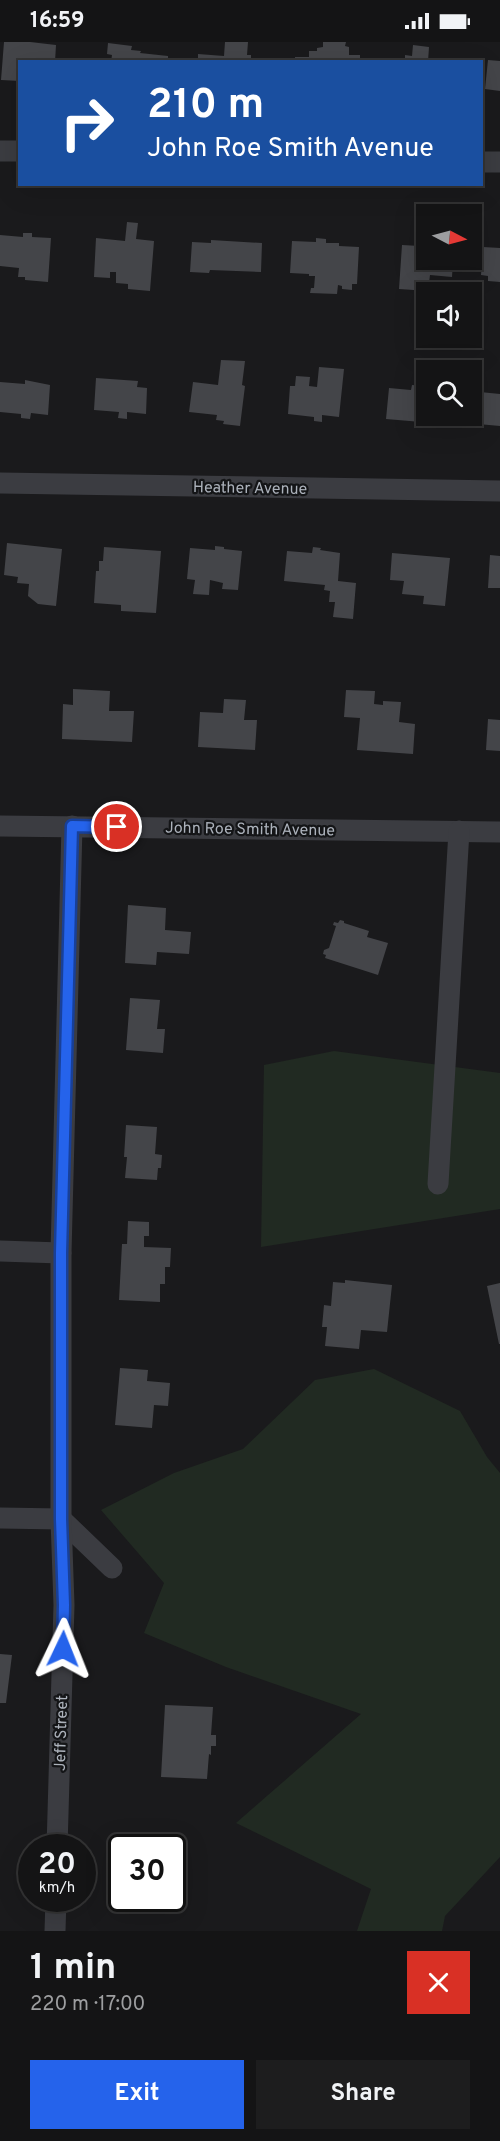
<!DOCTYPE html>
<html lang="en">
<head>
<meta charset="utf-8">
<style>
	body { margin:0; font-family:Overpass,sans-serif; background:#1d1d1e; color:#f1f3f6; height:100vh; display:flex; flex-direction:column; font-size:22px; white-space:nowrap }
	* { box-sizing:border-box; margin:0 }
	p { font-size:20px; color:#9d9ea0 }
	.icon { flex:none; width:33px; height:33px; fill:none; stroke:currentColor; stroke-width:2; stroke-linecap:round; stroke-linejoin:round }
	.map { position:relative; height:1889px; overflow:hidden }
	.sheet { display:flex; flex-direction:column; background:#141415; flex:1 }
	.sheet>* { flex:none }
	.guide { position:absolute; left:18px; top:18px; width:465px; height:126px; border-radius:0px; box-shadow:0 6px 24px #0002,0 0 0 2px #333334; background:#1a4fa0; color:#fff; overflow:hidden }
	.needle { width:39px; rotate:96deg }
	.controls { position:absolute; left:416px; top:162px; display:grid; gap:12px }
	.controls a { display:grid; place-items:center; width:66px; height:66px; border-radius:0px; background:#141415; box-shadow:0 6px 24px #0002,0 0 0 2px #333334; font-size:30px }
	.speed { position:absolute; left:18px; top:1792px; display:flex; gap:12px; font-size:30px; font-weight:700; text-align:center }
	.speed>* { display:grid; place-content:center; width:78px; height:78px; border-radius:50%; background:#141415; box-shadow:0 6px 24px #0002,0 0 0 2px #333334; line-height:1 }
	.speed small { font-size:15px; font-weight:400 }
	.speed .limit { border:3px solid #111; border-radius:9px; background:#fff; color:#111 }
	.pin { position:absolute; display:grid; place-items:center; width:51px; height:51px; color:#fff; margin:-26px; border:3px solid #fff; border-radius:50%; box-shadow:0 2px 6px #0007 }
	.me { position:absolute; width:66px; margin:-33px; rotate:2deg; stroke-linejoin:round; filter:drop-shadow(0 0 4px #0008) }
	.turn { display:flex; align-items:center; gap:21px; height:126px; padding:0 30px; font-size:27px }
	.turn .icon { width:78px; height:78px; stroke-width:2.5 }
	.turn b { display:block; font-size:42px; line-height:51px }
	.round { display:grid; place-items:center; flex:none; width:63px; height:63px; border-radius:0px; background:#1d1d1e }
	.head { display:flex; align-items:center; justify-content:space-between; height:102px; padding:0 30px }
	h1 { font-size:36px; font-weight:700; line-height:45px }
	.action { display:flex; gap:12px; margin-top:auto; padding:12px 30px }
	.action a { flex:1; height:69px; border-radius:0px; background:#2563eb; color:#fff; font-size:24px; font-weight:700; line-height:69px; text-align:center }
	.action a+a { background:#1d1d1e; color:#f1f3f6 }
	.status { display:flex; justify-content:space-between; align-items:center; height:42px; padding:0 30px; background:#141415; direction:ltr }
	.status svg { height:16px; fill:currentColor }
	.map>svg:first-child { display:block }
</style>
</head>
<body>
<div class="status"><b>16:59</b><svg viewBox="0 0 49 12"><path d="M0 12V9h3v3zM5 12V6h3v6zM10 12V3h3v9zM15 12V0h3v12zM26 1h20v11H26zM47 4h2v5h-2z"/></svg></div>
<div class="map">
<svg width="500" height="1889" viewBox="0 0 500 1889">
	<rect width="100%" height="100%" fill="#1a1a1c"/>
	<!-- green -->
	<g fill="#212a22">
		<polygon points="334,1009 500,1031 500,1167 261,1205 264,1023"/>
		<polygon points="374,1327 460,1369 487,1415 500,1431 500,1815 445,1874 442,1889 357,1889 371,1847 236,1781 361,1672 226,1625 144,1591 164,1541 101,1468 174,1431 243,1407 315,1338"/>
	</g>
	<!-- building -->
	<g fill="#444549">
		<polygon points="4,0 30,0 56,3 55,20 20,20 20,39 1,38"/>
		<polygon points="225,0 248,0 247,13 251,13 251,20 198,20 198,12 224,14"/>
		<polygon points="323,0 346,0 345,4 349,5 349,13 360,13 360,20 295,20 295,15 309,15 309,9 317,9 317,6 323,5"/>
		<polygon points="108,1 132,4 131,8 141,9 140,11 168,14 168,20 111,20 112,13 107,12"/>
		<polygon points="413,3 429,5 428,20 405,20 405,13 412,14"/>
		<polygon points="488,18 500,19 500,49 485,47"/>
		<polygon points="127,180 138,181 136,197 154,199 150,249 128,247 128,242 116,241 116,230 110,230 110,236 94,235 96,196 125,199"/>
		<polygon points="23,191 32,191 32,195 51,196 48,240 25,238 25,235 18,235 19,226 0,224 0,193 23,195"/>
		<polygon points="316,196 326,197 326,201 339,201 339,204 359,205 357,242 352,242 352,248 342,247 342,244 338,243 337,252 310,251 311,246 314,246 315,234 309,234 309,232 290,231 292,199 316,200"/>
		<polygon points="211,198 262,201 261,230 210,228 209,231 190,230 192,200 211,201"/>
		<polygon points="421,200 426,200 426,218 453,218 452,235 430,233 428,249 399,247 402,203 420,204"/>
		<polygon points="483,205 500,206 500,240 488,239 488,234 481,233"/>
		<polygon points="221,318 245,319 242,343 245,344 240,384 223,382 224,379 216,378 217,373 189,370 193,340 218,343"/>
		<polygon points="319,325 344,327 339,375 322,373 322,380 314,379 314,375 288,372 290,344 295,344 296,334 310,335 309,344 317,345"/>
		<polygon points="96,336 138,339 137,345 147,346 146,372 127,370 127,377 118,376 119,370 94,368"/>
		<polygon points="25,338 50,343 48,373 31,371 30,377 21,376 21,372 0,370 0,340 25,342"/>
		<polygon points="412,343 425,344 426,374 434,374 433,381 386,377 389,346 411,348"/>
		<polygon points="480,350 500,352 500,384 478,382"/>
		<polygon points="7,501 62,507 56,564 38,562 28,554 29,542 17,541 18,535 4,533"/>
		<polygon points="215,504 224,505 224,507 242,509 238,548 222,547 223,541 210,538 209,553 193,552 195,538 187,537 190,506 215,508"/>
		<polygon points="104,505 161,509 156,571 121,569 121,563 94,561 96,529 99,529 99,519 103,519"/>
		<polygon points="313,505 321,506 320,508 340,511 338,539 356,541 353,577 333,575 335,560 329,560 330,549 324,548 325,543 284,539 287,509 312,511"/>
		<polygon points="392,511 450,516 445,564 423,562 424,554 402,552 404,539 390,538"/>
		<polygon points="490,513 500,514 500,546 488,546"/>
		<polygon points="73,647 110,649 109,669 134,669 132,700 62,697 63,662 73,663"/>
		<polygon points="346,648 375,649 374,662 383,663 383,659 401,660 399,680 415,682 413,712 357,708 360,676 344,675"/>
		<polygon points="224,657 246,658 244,678 257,678 255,708 198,705 200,670 223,671"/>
		<polygon points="488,677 500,678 500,709 486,708"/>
		<polygon points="128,863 166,866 165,888 191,890 189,912 157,910 156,923 125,921"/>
		<polygon points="340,878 344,879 344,881 369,889 367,895 388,901 378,933 325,916 326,913 323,912 324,908 329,906 336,884 333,883 334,880 338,881"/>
		<polygon points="130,956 160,958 157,987 165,987 163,1011 126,1008"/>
		<polygon points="126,1083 157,1085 155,1112 162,1113 161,1126 158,1126 157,1138 125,1136 127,1115 124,1115"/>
		<polygon points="128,1179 149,1180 149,1194 144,1194 144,1205 171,1206 170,1225 165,1225 165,1242 160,1242 160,1260 119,1258 122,1202 127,1202"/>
		<polygon points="345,1238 392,1243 387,1290 361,1288 359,1307 325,1304 327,1285 322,1285 324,1263 331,1264 333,1240 345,1241"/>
		<polygon points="500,1241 500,1302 499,1302 487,1244"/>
		<polygon points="120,1326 148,1328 147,1339 170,1341 168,1364 154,1363 152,1386 115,1383"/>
		<polygon points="0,1612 12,1613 6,1661 0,1661"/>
		<polygon points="165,1663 213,1665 211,1693 216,1693 216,1704 211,1704 211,1713 209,1712 207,1737 161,1735"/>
	</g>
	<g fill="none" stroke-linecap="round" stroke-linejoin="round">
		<!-- minor -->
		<g stroke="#3b3c41" stroke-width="21">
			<polyline points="0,109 20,109"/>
			<polyline points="482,120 500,120"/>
			<polyline points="0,441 500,449"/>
			<polyline points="0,784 500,790"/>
			<polyline points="438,1142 459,789"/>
			<polyline points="0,1209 61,1211"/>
			<polyline points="0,1476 61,1477 112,1526"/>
			<polyline points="57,1806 64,1563 61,1477 61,1211 72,784"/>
			<polyline points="55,1889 56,1857"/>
		</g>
	</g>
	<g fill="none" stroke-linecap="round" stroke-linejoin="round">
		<defs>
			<polyline id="route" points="63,1607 64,1563 61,1477 61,1211 72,784 117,785"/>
		</defs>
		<!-- route casing -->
		<use href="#route" stroke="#184099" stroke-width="15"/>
		<!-- route -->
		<use href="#route" stroke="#2563eb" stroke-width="10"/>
	</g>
	<g text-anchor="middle" stroke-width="4.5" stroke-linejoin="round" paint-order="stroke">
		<!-- street labels -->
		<g font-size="16" fill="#acb2bb" stroke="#141517">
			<text transform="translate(250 445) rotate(1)" y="6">Heather Avenue</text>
			<text transform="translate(250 786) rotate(1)" y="6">John Roe Smith Avenue</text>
			<text transform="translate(60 1691) rotate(-88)" y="6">Jeff Street</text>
		</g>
	</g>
</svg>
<div class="controls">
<a><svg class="needle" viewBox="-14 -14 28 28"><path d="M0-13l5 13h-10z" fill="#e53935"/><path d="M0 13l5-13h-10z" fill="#9d9ea0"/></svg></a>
<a><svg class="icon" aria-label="sound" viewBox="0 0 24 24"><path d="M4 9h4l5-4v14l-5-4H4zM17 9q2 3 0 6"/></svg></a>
<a><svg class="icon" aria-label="search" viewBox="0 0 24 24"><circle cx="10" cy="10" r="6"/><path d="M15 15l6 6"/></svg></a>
</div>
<div class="speed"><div>20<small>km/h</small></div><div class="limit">30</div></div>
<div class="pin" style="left:117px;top:785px;background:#d93025"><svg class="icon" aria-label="arrive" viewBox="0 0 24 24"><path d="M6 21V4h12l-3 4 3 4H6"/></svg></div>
<svg class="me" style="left:63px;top:1607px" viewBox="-20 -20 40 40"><path d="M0-17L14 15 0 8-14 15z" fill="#2563eb" stroke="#fff" stroke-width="4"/></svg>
<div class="guide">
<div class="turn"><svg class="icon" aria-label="right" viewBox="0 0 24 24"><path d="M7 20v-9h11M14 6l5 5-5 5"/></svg><div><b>210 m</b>John Roe Smith Avenue</div></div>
</div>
</div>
<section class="sheet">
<div class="head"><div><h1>1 min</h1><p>220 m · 17:00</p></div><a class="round" style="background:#d93025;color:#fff"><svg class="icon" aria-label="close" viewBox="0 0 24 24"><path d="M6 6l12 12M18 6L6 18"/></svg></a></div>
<div class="action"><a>Exit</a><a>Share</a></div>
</section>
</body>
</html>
